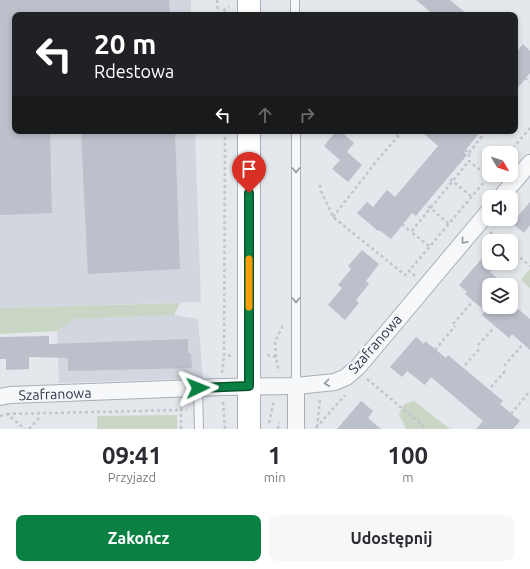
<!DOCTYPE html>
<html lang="pl">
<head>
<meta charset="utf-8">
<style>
	body { margin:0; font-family:Ubuntu,sans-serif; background:#f7f7f7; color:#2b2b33; height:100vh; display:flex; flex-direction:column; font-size:15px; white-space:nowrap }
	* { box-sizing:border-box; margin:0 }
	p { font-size:13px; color:#7c7c81 }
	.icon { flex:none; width:22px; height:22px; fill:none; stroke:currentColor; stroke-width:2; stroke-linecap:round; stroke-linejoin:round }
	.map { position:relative; height:429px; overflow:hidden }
	.panel { display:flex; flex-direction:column; background:#fff; flex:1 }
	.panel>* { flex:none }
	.top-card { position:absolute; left:12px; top:12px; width:506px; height:122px; border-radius:8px; box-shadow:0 2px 6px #0003; background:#202124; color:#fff; overflow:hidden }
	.needle { width:26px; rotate:129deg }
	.tools { position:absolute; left:482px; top:146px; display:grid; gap:8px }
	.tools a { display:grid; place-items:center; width:36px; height:36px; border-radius:8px; background:#fff; box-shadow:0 2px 6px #0003; font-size:20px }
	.pin { position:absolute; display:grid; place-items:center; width:34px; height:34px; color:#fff; margin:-41px -17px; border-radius:50% 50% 50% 0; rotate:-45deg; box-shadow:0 0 4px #0007 }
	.pin .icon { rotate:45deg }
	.me { position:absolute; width:44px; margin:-22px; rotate:88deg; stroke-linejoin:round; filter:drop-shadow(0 0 3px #0008) }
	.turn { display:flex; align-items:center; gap:14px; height:84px; padding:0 16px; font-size:18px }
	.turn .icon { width:52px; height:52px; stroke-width:2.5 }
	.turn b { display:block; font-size:28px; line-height:34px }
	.lanes { display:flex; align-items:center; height:38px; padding:0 16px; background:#0003; justify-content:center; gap:20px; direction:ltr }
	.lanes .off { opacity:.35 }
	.eta { display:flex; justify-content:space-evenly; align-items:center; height:68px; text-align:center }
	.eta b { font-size:24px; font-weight:700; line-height:28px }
	.primary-button { display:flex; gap:8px; margin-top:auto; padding:8px 16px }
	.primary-button a { flex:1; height:46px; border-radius:8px; background:#0b8043; color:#fff; font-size:16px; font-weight:700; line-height:46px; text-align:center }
	.primary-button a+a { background:#f7f7f7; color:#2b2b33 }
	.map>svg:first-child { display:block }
</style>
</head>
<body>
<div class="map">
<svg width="530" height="429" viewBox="0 0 530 429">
	<rect width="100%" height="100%" fill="#e4e7ec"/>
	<!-- built -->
	<g fill="#d2d6de">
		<polygon points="0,0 191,0 191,15 15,15 15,131 195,131 201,302 0,308"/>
		<polygon points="174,315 198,319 203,378 59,383 57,331 74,319"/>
	</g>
	<!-- green -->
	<g fill="#c9d6c5">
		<polygon points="530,269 530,288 521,280"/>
		<polygon points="180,303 174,315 74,319 57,331 0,334 0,308"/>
		<polygon points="414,401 450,429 406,429 399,414 404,404"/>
		<polygon points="177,415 177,429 97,429 97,416"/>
	</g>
	<!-- building -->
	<g fill="#bbc0ca">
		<polygon points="0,0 169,0 170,15 15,15 15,131 50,131 52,213 0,215"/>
		<polygon points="416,0 450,0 468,15 434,15"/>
		<polygon points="523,44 530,51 530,73 515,91 515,54"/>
		<polygon points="81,131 175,131 180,269 88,274"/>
		<polygon points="336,131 340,131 354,143 347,152 362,165 348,182 332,169 340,160 324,146"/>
		<polygon points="421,131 481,131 464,152 467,155 424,206 416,216 412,213 391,239 379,230 378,231 357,213 367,202 373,207 387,190 395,197 438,146"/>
		<polygon points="530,202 530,225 524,233 512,223"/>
		<polygon points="362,250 379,264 366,281 369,284 356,300 359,303 345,320 328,305 342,288 338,285 351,269 348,266"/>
		<polygon points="484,256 489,260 489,263 492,263 495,266 490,272 506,285 489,285 489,307 511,307 511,303 530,319 530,350 512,334 509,338 482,315 485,311 465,294 467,292 459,285"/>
		<polygon points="49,336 49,344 188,339 188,353 191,354 192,368 68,371 68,358 29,357 29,369 6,370 6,359 0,359 0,337"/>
		<polygon points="416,337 424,344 425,341 446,358 448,355 503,401 500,404 520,421 513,429 476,429 483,421 431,377 425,385 407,371 402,377 390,367"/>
		<polygon points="361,401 373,411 368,418 381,429 337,429"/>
	</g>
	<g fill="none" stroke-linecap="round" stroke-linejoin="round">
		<defs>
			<g id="lane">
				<polyline points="295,0 295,15"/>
				<polyline points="296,386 296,131"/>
				<polyline points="198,388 199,429"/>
			</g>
			<g id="street">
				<polyline points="501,197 530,163"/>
				<polyline points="296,386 296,429"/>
				<polyline points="0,397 10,395 222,387 296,386 335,382 346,377 358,367 489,211"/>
			</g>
			<g id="secondary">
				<polyline points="249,0 249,15"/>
				<polyline points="249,429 249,131"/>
			</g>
		</defs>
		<!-- lane casing -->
		<use href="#lane" stroke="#a9aeb7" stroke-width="10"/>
		<!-- street casing -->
		<use href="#street" stroke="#a9aeb7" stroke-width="18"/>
		<!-- secondary casing -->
		<use href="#secondary" stroke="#a9aeb7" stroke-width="24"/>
		<!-- path -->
		<g stroke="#c2c5cb" stroke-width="2.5" stroke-dasharray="3 3" stroke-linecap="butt">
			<polyline points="217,0 218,15"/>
			<polyline points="219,15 229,6"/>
			<polyline points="525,78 530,82"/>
			<polyline points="225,131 224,355 232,356"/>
			<polyline points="395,133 399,136"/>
			<polyline points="465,150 469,153 469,161 489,177"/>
			<polyline points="469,153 486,131"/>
			<polyline points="509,153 530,128"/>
			<polyline points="450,179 472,197"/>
			<polyline points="320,185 321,191 333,217 405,275 409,271"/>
			<polyline points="428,206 449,224"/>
			<polyline points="333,217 379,158 403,131"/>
			<polyline points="402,224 411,232"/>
			<polyline points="490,232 501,241"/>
			<polyline points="429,246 411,232 469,161"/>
			<polyline points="511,250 530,266"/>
			<polyline points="415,276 409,271 490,175"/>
			<polyline points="453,324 473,301"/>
			<polyline points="478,345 494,328"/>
			<polyline points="435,350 455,326"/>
			<polyline points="267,355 276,357 279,372"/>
			<polyline points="276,357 275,342 283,325"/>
			<polyline points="465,365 481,347"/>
			<polyline points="504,366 523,344"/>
			<polyline points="222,373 224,355"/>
			<polyline points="367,379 427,429"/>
			<polyline points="491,387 507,369"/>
			<polyline points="223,402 225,429"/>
			<polyline points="7,414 181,410 181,403"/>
			<polyline points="511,414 530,391"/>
			<polyline points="0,416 7,414 25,429"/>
			<polyline points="269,423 274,401"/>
			<polyline points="317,427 320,398"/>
			<polyline points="316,428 345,395"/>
			<polyline points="29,429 39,418"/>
			<polyline points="181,429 181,410 187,410"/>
			<polyline points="278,429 279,422"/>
		</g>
		<!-- lane -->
		<use href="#lane" stroke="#f7f8fa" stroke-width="8"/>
		<!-- street -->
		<use href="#street" stroke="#f7f8fa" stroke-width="16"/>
		<!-- secondary -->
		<use href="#secondary" stroke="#fff" stroke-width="22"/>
	</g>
	<!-- one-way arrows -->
	<defs><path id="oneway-chevron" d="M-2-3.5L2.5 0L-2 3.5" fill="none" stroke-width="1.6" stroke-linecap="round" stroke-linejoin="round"/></defs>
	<g stroke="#9196a0">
		<use href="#oneway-chevron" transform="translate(296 170) rotate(90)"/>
		<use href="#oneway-chevron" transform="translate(464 241) rotate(130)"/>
		<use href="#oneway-chevron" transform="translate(296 300) rotate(90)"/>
		<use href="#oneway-chevron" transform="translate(327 383) rotate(174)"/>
	</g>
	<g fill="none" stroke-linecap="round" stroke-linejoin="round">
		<defs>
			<polyline id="route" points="198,388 249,386 249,193"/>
		</defs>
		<!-- route casing -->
		<use href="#route" stroke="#07532c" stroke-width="10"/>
		<!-- route -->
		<use href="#route" stroke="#0b8043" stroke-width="7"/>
		<!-- slow -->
		<polyline stroke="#f59e0b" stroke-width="7" points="249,307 249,259"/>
	</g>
	<g text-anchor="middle" stroke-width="4" stroke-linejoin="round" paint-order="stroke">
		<!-- street labels -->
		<g font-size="14" fill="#2b3445" stroke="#f4f6f9">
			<text transform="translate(375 344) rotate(-49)" y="5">Szafranowa</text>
			<text transform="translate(55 394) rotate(-2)" y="5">Szafranowa</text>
		</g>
	</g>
</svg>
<div class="tools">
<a><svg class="needle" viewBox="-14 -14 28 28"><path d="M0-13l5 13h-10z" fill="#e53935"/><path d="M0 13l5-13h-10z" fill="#7c7c81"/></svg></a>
<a><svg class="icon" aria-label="sound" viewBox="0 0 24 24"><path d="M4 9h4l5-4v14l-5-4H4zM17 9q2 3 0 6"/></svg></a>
<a><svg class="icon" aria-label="search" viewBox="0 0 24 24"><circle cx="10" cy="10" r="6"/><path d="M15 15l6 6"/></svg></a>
<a><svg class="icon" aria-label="layers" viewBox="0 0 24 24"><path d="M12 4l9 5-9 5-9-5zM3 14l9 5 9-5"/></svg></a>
</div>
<div class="pin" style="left:249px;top:193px;background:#d93025"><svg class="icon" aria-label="arrive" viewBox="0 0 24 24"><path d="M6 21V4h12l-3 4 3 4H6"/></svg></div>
<svg class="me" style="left:198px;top:388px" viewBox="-20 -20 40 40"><path d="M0-17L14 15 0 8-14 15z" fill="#0b8043" stroke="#fff" stroke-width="4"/></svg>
<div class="top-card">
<div class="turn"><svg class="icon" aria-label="left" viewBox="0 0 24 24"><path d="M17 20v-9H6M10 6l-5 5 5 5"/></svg><div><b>20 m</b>Rdestowa</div></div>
<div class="lanes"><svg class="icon" aria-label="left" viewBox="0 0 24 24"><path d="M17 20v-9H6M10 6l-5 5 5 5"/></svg><svg class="icon off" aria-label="ahead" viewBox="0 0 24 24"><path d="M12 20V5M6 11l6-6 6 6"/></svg><svg class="icon off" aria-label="right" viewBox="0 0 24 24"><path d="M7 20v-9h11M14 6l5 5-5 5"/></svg></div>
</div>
</div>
<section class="panel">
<div class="eta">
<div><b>09:41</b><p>Przyjazd</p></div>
<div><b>1</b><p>min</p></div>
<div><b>100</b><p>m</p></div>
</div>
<div class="primary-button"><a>Zakończ</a><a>Udostępnij</a></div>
</section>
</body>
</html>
